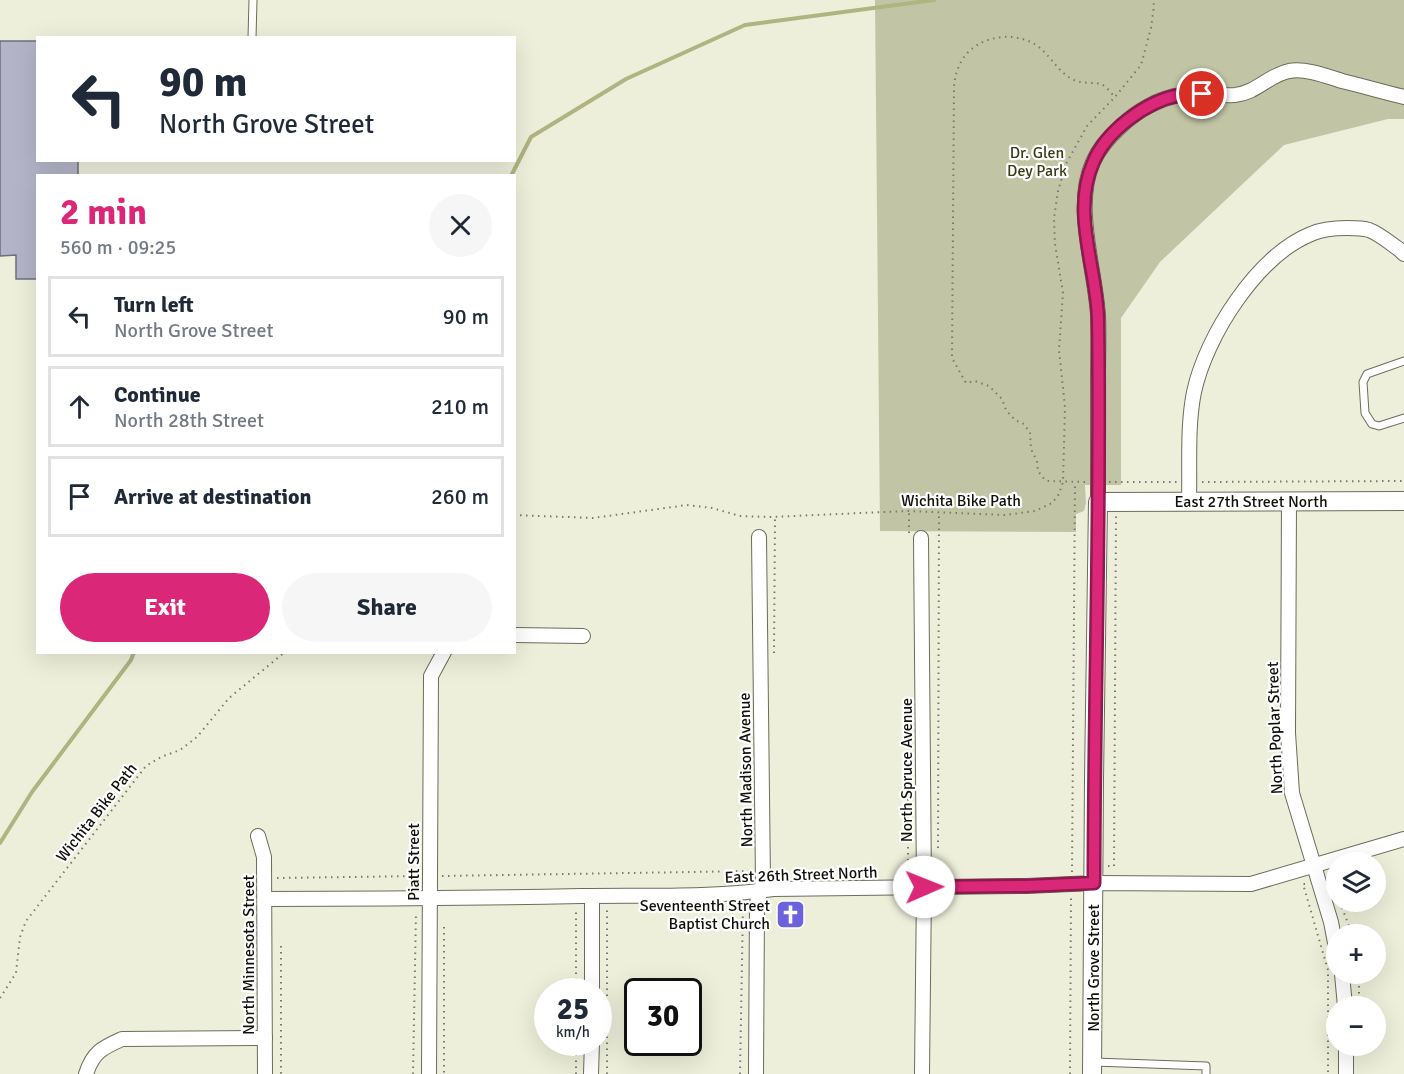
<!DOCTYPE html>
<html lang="en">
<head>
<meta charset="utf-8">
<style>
	body { margin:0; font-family:Signika,sans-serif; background:#f6f6f7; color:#1f2937; height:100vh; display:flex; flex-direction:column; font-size:22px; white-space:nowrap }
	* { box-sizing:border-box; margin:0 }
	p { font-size:20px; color:#747a83 }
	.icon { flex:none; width:33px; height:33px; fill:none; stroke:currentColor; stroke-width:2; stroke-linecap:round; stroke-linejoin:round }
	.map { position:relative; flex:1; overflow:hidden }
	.side { position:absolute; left:36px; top:174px; width:480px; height:480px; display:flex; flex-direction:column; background:#fff; border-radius:0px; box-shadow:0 6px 24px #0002 }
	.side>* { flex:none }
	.guide { position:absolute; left:36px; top:36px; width:480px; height:126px; border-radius:0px; box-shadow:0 6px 24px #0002; background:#fff; color:#1f2937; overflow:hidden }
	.fabs { position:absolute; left:1326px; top:852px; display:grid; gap:12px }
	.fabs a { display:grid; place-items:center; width:60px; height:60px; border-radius:50%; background:#fff; box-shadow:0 6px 24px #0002; font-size:30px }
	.speed { position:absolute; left:534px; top:978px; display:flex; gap:12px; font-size:30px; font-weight:700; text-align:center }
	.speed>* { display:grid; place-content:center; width:78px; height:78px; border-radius:50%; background:#fff; box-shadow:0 6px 24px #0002; line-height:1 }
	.speed small { font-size:15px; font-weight:400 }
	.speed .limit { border:3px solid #111; border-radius:9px; background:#fff; color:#111 }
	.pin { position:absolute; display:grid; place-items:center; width:51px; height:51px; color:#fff; margin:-26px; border:3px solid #fff; border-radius:50%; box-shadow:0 2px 6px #0007 }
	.me { position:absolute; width:66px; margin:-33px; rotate:89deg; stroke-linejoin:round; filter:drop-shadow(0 0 4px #0008) }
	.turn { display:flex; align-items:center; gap:21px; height:126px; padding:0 24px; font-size:27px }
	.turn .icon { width:78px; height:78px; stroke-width:2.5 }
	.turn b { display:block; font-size:42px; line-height:51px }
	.round { display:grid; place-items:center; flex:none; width:63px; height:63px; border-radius:32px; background:#f6f6f7 }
	.summary { display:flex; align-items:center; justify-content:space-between; height:102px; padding:0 24px }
	h1 { font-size:36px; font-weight:700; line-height:45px; color:#db2777 }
	.action { display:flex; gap:12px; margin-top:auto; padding:12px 24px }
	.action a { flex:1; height:69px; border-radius:36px; background:#db2777; color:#fff; font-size:24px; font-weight:700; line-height:69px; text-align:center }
	.action a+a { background:#f6f6f7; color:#1f2937 }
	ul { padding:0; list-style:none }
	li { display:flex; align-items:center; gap:18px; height:81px; margin:0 12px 9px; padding:0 12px; border:3px solid #e0e1e3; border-radius:0px }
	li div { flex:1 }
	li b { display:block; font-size:22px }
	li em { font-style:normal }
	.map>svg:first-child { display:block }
</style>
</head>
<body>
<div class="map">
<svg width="1404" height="1074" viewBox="0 0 1404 1074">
	<rect width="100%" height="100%" fill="#edefda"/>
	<!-- green -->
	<polygon fill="#c2c5a5" points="875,0 1404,0 1404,119 1388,119 1284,145 1160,262 1121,318 1121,485 1085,485 1086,503 1084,511 1076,514 1076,532 880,531"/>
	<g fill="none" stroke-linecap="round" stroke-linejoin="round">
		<!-- stream -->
		<g stroke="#b0b480" stroke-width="4">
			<polyline points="511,176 531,137 626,79 745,25 934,0"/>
			<polyline points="0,843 32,792 131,660 134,652"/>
		</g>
	</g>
	<!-- building -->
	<polygon fill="#b3b4c7" stroke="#6d6e7f" stroke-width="1.5" points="0,41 38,41 38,160 78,160 78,176 38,176 38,279 16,279 16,255 0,256"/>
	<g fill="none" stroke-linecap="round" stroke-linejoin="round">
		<defs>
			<g id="lane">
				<polyline points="252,38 253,0"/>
				<polyline points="1404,361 1367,374 1363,382 1365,413 1372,424 1379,426 1404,418"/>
				<polyline points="1094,1062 1206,1066 1206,1074"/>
			</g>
			<g id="street">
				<path d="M1189,501c1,-36 -2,-74 5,-109 12,-56 63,-136 117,-158 11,-5 24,-6 36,-6 7,0 16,0 22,2 11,4 22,14 31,20l4,4"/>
				<polyline points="1289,501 1288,733 1292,793 1331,922 1336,948"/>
				<path d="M1098,502c0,-41 0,-82 0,-123 0,-22 1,-43 0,-64 -3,-47 -25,-109 -5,-153 6,-14 17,-26 28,-36 16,-15 38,-28 60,-31 18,-3 36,1 54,0 21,-2 34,-20 54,-24 17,-3 37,5 53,10 21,5 41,11 62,16"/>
				<polyline points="921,538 924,887 922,1074"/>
				<polyline points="514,635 583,636"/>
				<polyline points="258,836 264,857 265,1074"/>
				<path d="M265,899c106,0 211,-1 316,-3 64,-1 129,2 192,-7l253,-3 68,-3 157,1 153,-45"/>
				<polyline points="1342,974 1345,1006"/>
				<polyline points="592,992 592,896"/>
				<path d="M86,1074c7,-22 16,-26 36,-35l143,-1"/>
				<polyline points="429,1074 431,676 444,652"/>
				<polyline points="591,1074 592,1042"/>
				<polyline points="756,1074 757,903 763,882 759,537"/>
				<polyline points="1346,1074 1346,1046"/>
			</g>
			<polyline id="secondary" points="1092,1074 1094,779 1098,502 1404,501"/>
		</defs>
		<!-- lane casing -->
		<use href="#lane" stroke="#6b6d5b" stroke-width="9"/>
		<!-- street casing -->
		<use href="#street" stroke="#6b6d5b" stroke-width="16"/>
		<!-- secondary casing -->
		<use href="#secondary" stroke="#6b6d5b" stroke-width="20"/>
		<!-- path -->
		<g stroke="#797a6d" stroke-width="2" stroke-dasharray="1.5 4.5" stroke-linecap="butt">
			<path d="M1085,482l-36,-1 -4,-1 -7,-9 -1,-10 -6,-12 -1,-16 -6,-9 -9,-4 -9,-10 -4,-11 -13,-13 -14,-5 -9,2 -14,-25 2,-272c1,-9 3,-17 8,-26 15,-24 51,-30 74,-15 15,10 21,27 38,35 9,4 18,2 27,4 5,2 10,9 14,13"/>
			<polyline points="1109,482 1178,482"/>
			<polyline points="1202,482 1404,481"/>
			<polyline points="514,515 593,518 687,505 712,508 740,516 769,517 909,511 1005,515 1035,511 1052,503 1059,494 1063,482 1065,407 1059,350 1063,293 1055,244 1054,218 1058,191 1066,164 1087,126 1115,97 1141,65 1151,28 1154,6 1153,0"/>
			<polyline points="909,533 909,511"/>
			<polyline points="774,653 775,518"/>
			<polyline points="908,703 908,869 910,869"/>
			<polyline points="938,848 939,512"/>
			<polyline points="1108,866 1114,866 1116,515"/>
			<polyline points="1072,872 1075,482"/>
			<polyline points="442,876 752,871"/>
			<polyline points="277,878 419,876"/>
			<polyline points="1305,884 1303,884 1328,970 1328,1074"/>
			<polyline points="1340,902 1352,934"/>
			<polyline points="444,927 444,1074"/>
			<polyline points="281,946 281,1074"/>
			<polyline points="1359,974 1359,1006"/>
			<polyline points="576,992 576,909"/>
			<polyline points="0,998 16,973 20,937 26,921 146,766 161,757 180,750 197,737 229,698 285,652"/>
			<polyline points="413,1074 416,912"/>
			<polyline points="576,1074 576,1042"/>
			<polyline points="607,1074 607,908"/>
			<polyline points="740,1074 743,905"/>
			<polyline points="1070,1074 1071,896"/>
		</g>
		<!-- lane -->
		<use href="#lane" stroke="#fff" stroke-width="7"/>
		<!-- street -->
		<use href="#street" stroke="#fff" stroke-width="14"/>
		<!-- secondary -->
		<use href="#secondary" stroke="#fff" stroke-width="18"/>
	</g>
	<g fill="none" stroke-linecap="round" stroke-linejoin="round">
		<defs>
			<path id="route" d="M924,887l102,-1 68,-3c0,-188 7,-376 4,-563 -1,-52 -27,-107 -5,-157 13,-32 53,-62 87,-68 7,-1 15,-1 22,-1"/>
		</defs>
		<!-- route casing -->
		<use href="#route" stroke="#8e194d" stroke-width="15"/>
		<!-- route -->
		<use href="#route" stroke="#db2777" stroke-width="10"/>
	</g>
	<!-- icons -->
	<defs>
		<symbol id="church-square" viewBox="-11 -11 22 22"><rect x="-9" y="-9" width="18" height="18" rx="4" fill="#6c62dc" stroke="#fff"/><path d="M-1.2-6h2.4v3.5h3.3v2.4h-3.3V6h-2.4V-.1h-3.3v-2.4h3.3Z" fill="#fff"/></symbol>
	</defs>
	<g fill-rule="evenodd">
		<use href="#church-square" x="774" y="898" width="33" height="33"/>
	</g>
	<g text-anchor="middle" stroke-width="4.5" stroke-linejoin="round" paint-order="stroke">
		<!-- park labels -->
		<g font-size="16" fill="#3b3c14" stroke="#fff">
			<text x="1037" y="158">Dr. Glen<tspan x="1037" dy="18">Dey Park</tspan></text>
		</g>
		<!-- street labels -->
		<g font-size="16" fill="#11110b" stroke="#fff">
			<text x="961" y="506">Wichita Bike Path</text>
			<text x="1251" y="507">East 27th Street North</text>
			<text transform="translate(1274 728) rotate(-92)" y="6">North Poplar Street</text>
			<text transform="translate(745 770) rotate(-91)" y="6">North Madison Avenue</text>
			<text transform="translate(906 770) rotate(-90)" y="6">North Spruce Avenue</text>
			<text transform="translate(96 812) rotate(-52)" y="6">Wichita Bike Path</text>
			<text transform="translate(413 862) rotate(-90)" y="6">Piatt Street</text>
			<text transform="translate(801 874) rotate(-2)" y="6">East 26th Street North</text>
			<text transform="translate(248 955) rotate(-90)" y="6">North Minnesota Street</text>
			<text transform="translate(1093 968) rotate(-90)" y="6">North Grove Street</text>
		</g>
		<!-- poi labels -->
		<g font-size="16" fill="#11110b" stroke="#fff" text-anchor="end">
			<text x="770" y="911">Seventeenth Street<tspan x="770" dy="18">Baptist Church</tspan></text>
		</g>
	</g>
</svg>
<div class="fabs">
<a><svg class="icon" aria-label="layers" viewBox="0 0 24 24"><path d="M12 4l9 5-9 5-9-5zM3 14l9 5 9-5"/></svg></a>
<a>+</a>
<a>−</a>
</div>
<div class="speed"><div>25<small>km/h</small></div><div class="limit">30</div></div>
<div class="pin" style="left:1202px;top:94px;background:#d93025"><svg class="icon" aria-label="arrive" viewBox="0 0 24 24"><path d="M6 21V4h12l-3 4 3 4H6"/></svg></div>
<svg class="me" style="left:924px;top:887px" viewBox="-20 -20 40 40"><circle r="19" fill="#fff"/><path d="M0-13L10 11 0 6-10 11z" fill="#db2777"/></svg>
<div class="guide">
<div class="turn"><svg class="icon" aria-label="left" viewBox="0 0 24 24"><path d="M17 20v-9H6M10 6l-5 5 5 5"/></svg><div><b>90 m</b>North Grove Street</div></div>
</div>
<section class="side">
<div class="summary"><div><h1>2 min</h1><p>560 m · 09:25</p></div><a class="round"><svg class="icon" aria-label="close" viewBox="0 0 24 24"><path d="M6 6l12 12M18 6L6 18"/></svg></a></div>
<ul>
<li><svg class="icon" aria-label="left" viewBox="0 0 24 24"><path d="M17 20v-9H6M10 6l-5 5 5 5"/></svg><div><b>Turn left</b><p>North Grove Street</p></div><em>90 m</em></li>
<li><svg class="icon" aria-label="ahead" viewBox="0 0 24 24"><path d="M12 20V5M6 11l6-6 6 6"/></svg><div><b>Continue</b><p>North 28th Street</p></div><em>210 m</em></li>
<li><svg class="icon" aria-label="arrive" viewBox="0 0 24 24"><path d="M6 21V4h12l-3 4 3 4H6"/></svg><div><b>Arrive at destination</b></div><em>260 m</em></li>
</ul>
<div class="action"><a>Exit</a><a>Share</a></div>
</section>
</div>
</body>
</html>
